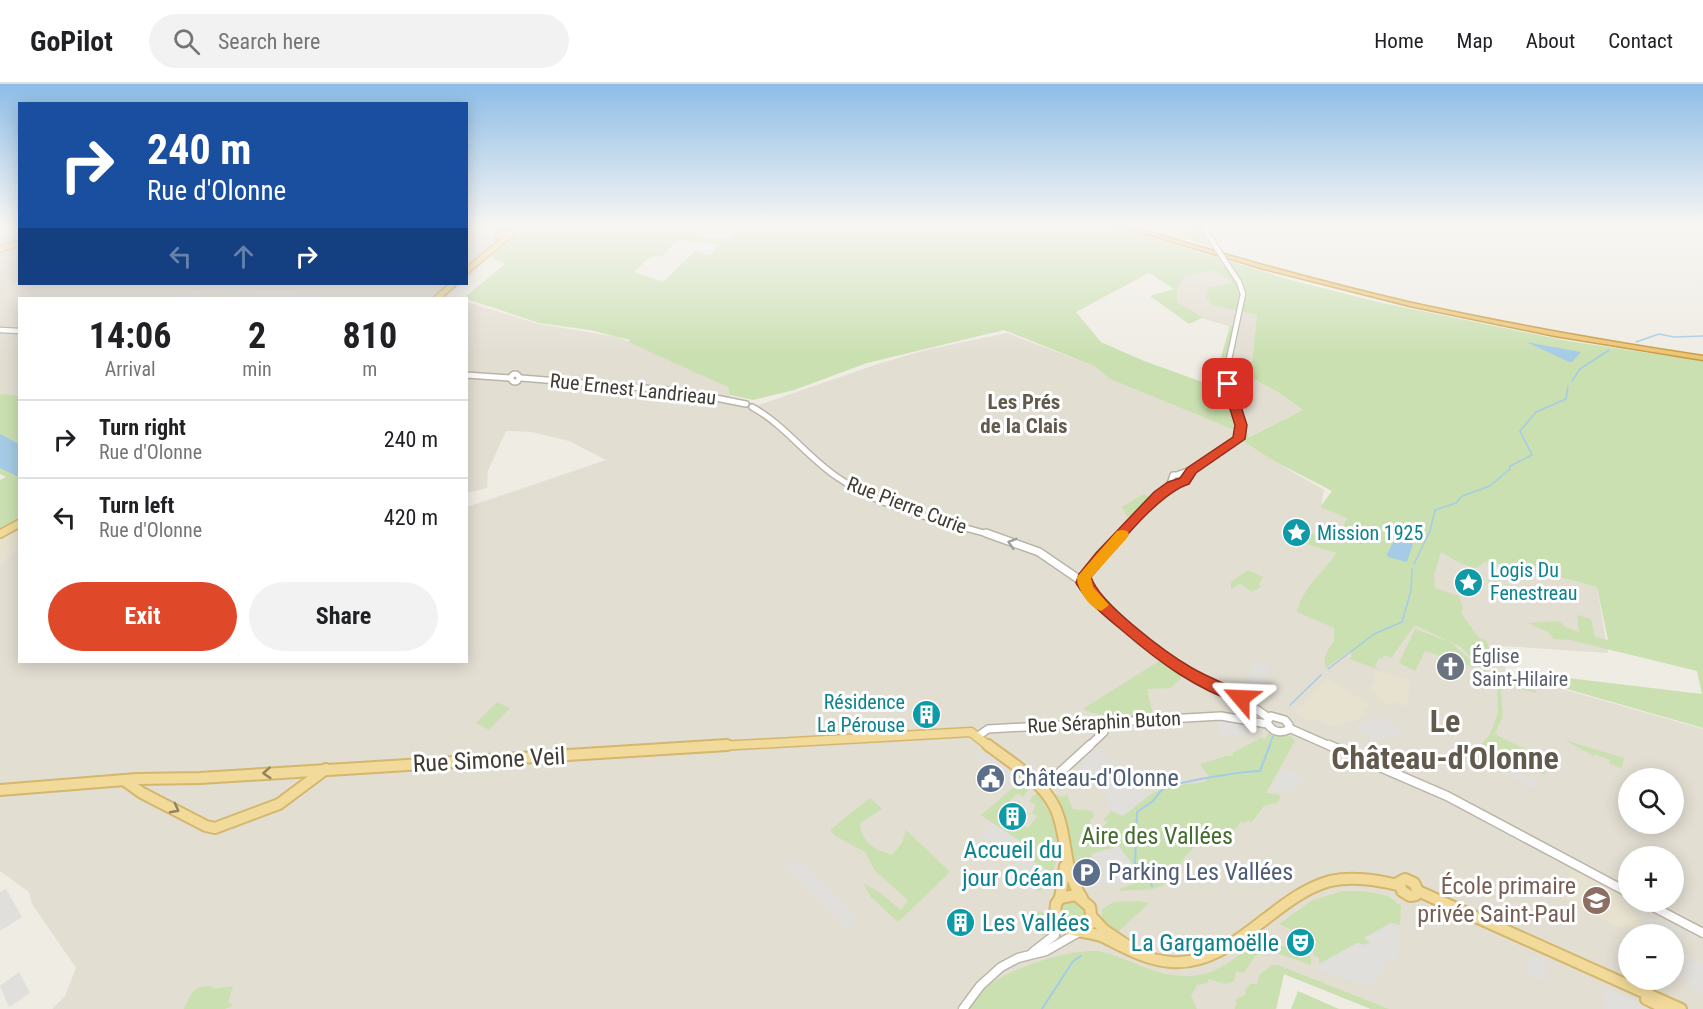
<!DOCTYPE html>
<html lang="en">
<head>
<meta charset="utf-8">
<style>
	body { margin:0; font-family:"Roboto Condensed",sans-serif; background:#f2f2f2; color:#202124; height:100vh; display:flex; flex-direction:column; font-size:22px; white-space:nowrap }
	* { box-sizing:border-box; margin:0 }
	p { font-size:20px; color:#757577 }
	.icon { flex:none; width:33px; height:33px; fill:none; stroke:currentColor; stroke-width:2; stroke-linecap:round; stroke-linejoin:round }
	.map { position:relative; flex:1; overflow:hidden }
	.panel { position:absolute; left:18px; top:213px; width:450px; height:366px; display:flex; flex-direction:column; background:#fff; border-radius:0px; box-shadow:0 3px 15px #0003 }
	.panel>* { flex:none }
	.banner { position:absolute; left:18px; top:18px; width:450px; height:183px; border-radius:0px; box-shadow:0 3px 15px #0003; background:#1a4fa0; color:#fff; overflow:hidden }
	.controls { position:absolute; left:1618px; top:684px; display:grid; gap:12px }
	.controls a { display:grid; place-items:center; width:66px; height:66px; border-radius:50%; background:#fff; box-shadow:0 3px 15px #0003; font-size:30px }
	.pin { position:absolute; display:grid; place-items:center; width:51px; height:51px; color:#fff; margin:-26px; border-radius:12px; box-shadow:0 3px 9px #0006 }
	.me { position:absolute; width:66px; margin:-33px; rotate:296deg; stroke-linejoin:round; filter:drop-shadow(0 0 4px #0008) }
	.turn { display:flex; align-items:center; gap:21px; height:126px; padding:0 30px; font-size:27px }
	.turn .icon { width:78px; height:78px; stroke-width:2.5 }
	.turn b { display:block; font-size:42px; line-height:51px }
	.lanes { display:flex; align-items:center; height:57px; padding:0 30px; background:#0003; justify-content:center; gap:30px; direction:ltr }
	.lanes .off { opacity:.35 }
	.eta { display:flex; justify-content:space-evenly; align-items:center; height:102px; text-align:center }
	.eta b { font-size:36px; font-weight:700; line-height:42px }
	.button { display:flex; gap:12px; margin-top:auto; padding:12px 30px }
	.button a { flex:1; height:69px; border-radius:36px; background:#e0482a; color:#fff; font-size:24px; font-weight:700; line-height:69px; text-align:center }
	.button a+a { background:#f2f2f2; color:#202124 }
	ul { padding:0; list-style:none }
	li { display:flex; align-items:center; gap:18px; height:78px; padding:0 30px; border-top:2px solid #e0e0e0 }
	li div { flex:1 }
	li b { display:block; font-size:22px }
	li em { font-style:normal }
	header { display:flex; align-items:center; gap:36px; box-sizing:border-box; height:84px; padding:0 30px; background:#fff; border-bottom:2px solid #e0e0e0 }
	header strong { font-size:28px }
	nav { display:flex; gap:33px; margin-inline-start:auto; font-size:21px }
	.search { width:420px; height:54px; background:#f2f2f2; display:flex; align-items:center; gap:15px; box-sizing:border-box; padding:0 21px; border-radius:33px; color:#757577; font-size:22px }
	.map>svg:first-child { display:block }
</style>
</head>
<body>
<header>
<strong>GoPilot</strong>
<div class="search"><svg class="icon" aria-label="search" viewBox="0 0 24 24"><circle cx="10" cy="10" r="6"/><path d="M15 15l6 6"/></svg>Search here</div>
<nav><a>Home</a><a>Map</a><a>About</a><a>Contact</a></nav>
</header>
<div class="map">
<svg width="1703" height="925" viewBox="0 0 1703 925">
	<rect width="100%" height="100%" fill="#efece4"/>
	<!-- residential -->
	<g fill="#e3ded2" fill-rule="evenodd">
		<polygon points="0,142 19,142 20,200 460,200 447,212 454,214 20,214 19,313 0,311"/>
		<polygon points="467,142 509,142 506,145 505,158 467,194"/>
		<polygon points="1215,187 1234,199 1214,222 1257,231 1252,279 1240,288 1278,308 1303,326 1248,353 1227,306 1238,245 1202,233 1177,219 1177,204 1185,192"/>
		<path d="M467,218l71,22 80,13 94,41 16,9 3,11 28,7 119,-41 48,-14 81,-17 87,33 16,13 124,51 40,31 50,29 -3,17 27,11 -11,21 -36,-9 -5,11 40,12 -27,36 126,-44 162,42 11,66 -106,-7 4,27 197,56v280h-332l-87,-35 -8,35h-1224l13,-13 11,-28 -44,-64 -3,-12 -29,-21v-345l19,-10 1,146h446l1,-155 139,-47 -37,-19 -37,-9 -26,-1 -18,40 -1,17 -20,5zM1629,694h45v46h-45zM1629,772h45v46h-45zM1629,850h45v46h-45z"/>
	</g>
	<!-- education -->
	<g fill="#e7e1cf">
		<polygon points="19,443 19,464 0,480 0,455"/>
		<polygon points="1375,586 1410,596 1408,622 1393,617 1390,621 1387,621 1374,609 1370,602 1374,601"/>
		<polygon points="1328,594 1369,620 1363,627 1366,629 1355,637 1332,642 1314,635 1310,638 1295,628"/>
		<polygon points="1571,785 1620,810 1645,846 1627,841 1622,843 1612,841 1567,815 1568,810 1564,808"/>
	</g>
	<!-- green -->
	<g fill="#cae0b1" fill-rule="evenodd">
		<path d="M521,142h179l-6,8 5,3 32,2 11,-13h372l180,55 84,21 190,39 135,20v367l-178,-51 1,-4 176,21 -5,-23 -127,-31 -16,-1 -6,-7 -20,-9 31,-2 5,5 15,6 -2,-17 14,4 4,18 13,3 -11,-53 -76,-20 -36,-5 -10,6 -15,-5 -19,-11 -7,23 1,13 24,8 4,12 -2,5 17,24 9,4 5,22 -7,9 -24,-25 -46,-22 -24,33 -7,-3 -2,4 -3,-1 -4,8 5,4 -31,-11 3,-3 -2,-5 -24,17c-4,-9 2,-20 8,-27v-13l-37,-16c5,-24 26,-39 39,-59l-41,-12 5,-11 37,8 10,-20 -27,-11 12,-16 -58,-30 -40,-26v-5l-124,-51 -16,-13 -90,-36 -137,33 -73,27 -41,10 -23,-5 -2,-8 -100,-45 2,-2 -40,-10 -51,-7 -75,-25 41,-34 -15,-7zM678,156l41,4 -9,11 -15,-4 -32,31 -29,-10 16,-15 12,-1zM1215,187l18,12 -24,4 -3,10 8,9 43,9 -5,48 -12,9 38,20 25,18 -54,27 -22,-47 11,-62 -36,-11 -25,-15v-14l8,-12zM1149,189l25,16 -24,7 39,28 13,-6 28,8 -13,45 5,18 -78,-28 -43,-19 -25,-30z"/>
		<polygon points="1147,142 1201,142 1212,163"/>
		<polygon points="0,310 20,312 19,435 0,447 0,396 6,393 0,390"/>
		<polygon points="1143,410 1151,413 1132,434 1127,432 1122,423"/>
		<polygon points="1248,486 1263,493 1259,500 1261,503 1252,508 1240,500 1231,505 1231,498"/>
		<polygon points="1415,545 1450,558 1474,579 1473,583 1425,567 1415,587 1399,579"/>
		<polygon points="1161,576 1184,591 1171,604 1147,605 1153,631 1109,634 1085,626 1084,624"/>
		<polygon points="1497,598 1537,607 1536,609 1504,601 1501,608 1503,632 1495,650 1549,677 1545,691 1492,666 1487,668 1480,662 1490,650 1498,629"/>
		<polygon points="497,618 510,624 489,646 476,639"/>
		<path d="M1269,649l23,4 3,4 -29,52 14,2 -1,7 -15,4 -13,17 -2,-3 -4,3 -4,-1c-17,22 -27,11 -46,25 -11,7 -24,34 -33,39 -12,6 -28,3 -42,5l1,-3 14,-5 6,-7 -22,-30 -26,7 -2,4 -18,6 -9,-51 -7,-17 6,2 5,-3v4l5,11 19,2 2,6 -4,3 3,16 15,-14 -5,-2 8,-9 12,5 25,-20 17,-9 39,-5 5,-5 -9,-13 26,-8h8l-2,-3 29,-15 4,1z"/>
		<polygon points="1564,656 1624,674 1622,685 1609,679 1610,676 1595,670 1594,672"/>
		<path d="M1023,695l8,7 -8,11 -5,-4 -8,8 1,2 -12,17 2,1 2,-5 17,14 3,-5 5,3 9,-12 -5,-3 4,-8 -7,-4 8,-9c18,19 27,60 14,84 -3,6 -7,11 -11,16l-6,-4 9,-10 -17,-22 4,-8 -49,-33z"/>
		<path d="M870,714l12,11 -22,14c1,20 14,26 32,32l10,-12 4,-13 44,42 -52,50 -28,-26 -6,-12 14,7 23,19 7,-10 -33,-29 -10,-19 -30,-16 -5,-6z"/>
		<polygon points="1342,807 1364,807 1388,812 1401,822 1400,841 1391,839 1365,854 1371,858 1364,861 1357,859 1319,880 1319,874 1313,871 1316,857 1279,840 1313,816"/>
		<polygon points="1073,816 1082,820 1089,834 1084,842 1075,844 1059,832 1059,824 1064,817"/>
		<polygon points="1137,817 1149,819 1117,849 1102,838 1102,825 1114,818"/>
		<polygon points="1039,827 1046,830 1052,841 1051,851 1046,854 1026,837"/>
		<path d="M1262,853l5,6 -1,9 -11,4 -11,17 -8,-2 -2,10 -9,3 -17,-5v4l-11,2 -6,11 6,13h-229c6,-9 12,-18 21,-24 22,-17 91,-41 117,-32 31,9 59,28 93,22 26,-5 43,-23 63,-38z"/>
		<polygon points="1273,860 1283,862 1311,873 1311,881 1271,867"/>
		<polygon points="1272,881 1278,881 1389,925 1371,925 1284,890 1276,925 1235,925 1234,923 1237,920 1235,916 1246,910 1245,906 1250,900 1257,900 1260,890"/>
		<path d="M212,902l1,3 20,-3 -5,17 5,1 -1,2 -7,3h-41c9,-18 7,-22 28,-23z"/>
		<polygon points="1298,907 1339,925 1291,925"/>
	</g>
	<!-- parking -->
	<g fill="#e1dfdc">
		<polygon points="215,201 246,206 311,212 308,214 268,213 212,206 191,214 182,214"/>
		<polygon points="1254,577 1269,583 1261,609 1246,603"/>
		<polygon points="1375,631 1401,645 1400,647 1403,649 1373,657 1356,643"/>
		<polygon points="1216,636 1239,637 1254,644 1248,649 1242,651 1220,651"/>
		<polygon points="1099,664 1114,681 1148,712 1123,732 1107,722 1110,719 1106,716 1108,713 1105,710 1104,702 1080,687 1087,669 1095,668"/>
		<polygon points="978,668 986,674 992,669 1018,690 1007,699 974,672"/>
		<polygon points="1493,675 1537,697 1540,707 1490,682"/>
		<polygon points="1285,684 1305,692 1295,708 1271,705"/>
		<polygon points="992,739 1030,764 1027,773 1046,786 1030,808 1016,790 1022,780 981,751"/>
		<polygon points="1119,763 1138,790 1112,804 1108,798 1086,806 1080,801 1070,781 1091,774 1092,770"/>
		<polygon points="791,773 799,781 804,778 858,834 846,845 783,780"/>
		<polygon points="6,805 22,833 0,847 0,808"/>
		<polygon points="1657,835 1682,847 1682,869 1703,879 1703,910 1690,903 1674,878 1674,850 1656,850 1647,836"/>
		<polygon points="1391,839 1400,842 1399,865 1396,874 1380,884 1387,888 1366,902 1318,885 1319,880 1357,859 1364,861 1370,858 1364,854"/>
		<polygon points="1530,871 1550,881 1543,898 1524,885"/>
		<polygon points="19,888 30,909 9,923 0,902"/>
		<polygon points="1602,902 1651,925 1605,925"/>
	</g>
	<!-- water -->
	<g fill="#a6cbe6">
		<polygon points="1526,258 1581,268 1572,278 1569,278"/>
		<polygon points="0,350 19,360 19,393 0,384"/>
		<polygon points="1400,445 1411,447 1416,451 1407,478 1388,473 1387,470"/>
	</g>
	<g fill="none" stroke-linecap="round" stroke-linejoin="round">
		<!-- stream-far1 -->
		<g stroke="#a6cbe6" stroke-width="1.5">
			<polyline points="1636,258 1659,250 1674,253 1703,252"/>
			<polyline points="1572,297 1580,285 1609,266"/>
			<polyline points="1414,480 1430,447 1435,426 1456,419 1462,412 1490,402 1510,385 1510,382 1532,371 1520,347 1536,328 1566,315 1568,302"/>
			<polyline points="1328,585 1374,550 1402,538 1411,506 1412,485"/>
			<polyline points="1290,621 1321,591"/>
			<polyline points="1269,663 1273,652"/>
		</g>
		<!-- stream -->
		<g stroke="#a6cbe6" stroke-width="2">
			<path d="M1152,802l-7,-16 -10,-7 2,-51c5,-4 11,-7 16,-11 3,-3 5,-8 9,-11 10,-8 83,-19 98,-19l10,-26"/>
			<polyline points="1042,925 1073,877 1081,872"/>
		</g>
		<defs>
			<g id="minor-far3">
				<polyline points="1203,142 1218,166"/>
				<polyline points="1225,177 1239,198 1243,210 1228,280"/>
				<polyline points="0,246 20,247"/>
			</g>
			<g id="minor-far2">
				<circle cx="515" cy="294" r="4"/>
				<polyline points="466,291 510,294"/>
				<polyline points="521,294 681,307 746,320"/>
				<path d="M752,323c33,18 54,49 85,70 45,32 102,43 154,58"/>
				<path d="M1179,390l12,-4 44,-28c15,-21 -10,-51 -6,-79"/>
				<polyline points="1169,403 1173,391 1183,391"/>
				<path d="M1123,451c18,-21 35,-45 62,-54v-3"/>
			</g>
			<g id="minor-far1">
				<polyline points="986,449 1039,468 1077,494"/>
				<polyline points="1084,493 1124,449"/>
				<polyline points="1083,499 1098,519 1176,583 1234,610 1269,634"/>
				<path d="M1271,632l14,4 4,5 -1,5c-9,4 -17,1 -21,-8z"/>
				<polyline points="1289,644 1332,663"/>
				<polyline points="978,652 988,645 1221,632 1267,640"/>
				<polyline points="1088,663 1104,648 1104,638"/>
			</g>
			<g id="minor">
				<polyline points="1329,661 1447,712 1629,809"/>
				<polyline points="1043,704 1090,661"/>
				<polyline points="1644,818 1703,849"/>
				<polyline points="1033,868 1055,851 1056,835"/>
				<polyline points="963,925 980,902 1001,883 1018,874 1046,867 1079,848"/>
			</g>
			<g id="major-far3">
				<polygon points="507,148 512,151 504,154 498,152"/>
				<polyline points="0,165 20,159"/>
				<polyline points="466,187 506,154"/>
				<polyline points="437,214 453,200"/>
			</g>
			<polyline id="major-far2" points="0,450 20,439"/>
			<polyline id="major-far1" points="702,663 971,648 990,663"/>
			<g id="major">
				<path d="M988,661c26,20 62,40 71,73 9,30 5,52 23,80"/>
				<polyline points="125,697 142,709 206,742 215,744 279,720 326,685"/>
				<polyline points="0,706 137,695 200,694 727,661"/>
				<polygon points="1405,795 1414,799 1418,807 1416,811 1410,812 1402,807 1399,798"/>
				<polyline points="1418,807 1681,925"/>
				<polyline points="1060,814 1065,782"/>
				<polyline points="1094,835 1104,846 1131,864"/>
				<path d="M1084,847l8,-9 -2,-15 -14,-12 -16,3 -4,6 -1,12c11,20 31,13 48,21 23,11 42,23 68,25 62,5 101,-65 159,-81 23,-5 46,-1 68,4"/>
				<polyline points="1646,915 1666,925"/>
			</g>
			<path id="highway" d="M1120,142h11c93,29 186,55 281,77 96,21 193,38 291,53v4l-148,-24 -145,-30 -146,-37z"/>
		</defs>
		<!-- minor-far3 casing -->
		<use href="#minor-far3" stroke="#bab4a8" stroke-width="7"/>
		<!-- minor-far2 casing -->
		<use href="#minor-far2" stroke="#bab4a8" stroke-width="8"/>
		<!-- minor-far1 casing -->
		<use href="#minor-far1" stroke="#bab4a8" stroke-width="10"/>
		<!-- minor casing -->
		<use href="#minor" stroke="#bab4a8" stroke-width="11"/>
		<!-- major-far3 casing -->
		<use href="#major-far3" stroke="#d4b76d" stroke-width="8"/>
		<!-- major-far2 casing -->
		<use href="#major-far2" stroke="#d4b76d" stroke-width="10"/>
		<!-- major-far1 casing -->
		<use href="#major-far1" stroke="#d4b76d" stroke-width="11"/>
		<!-- major casing -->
		<use href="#major" stroke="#d4b76d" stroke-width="14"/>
		<!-- highway casing -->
		<use href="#highway" stroke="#c99a44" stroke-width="3"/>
		<!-- minor-far3 -->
		<use href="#minor-far3" stroke="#fff" stroke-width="4.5"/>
		<!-- minor-far2 -->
		<use href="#minor-far2" stroke="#fff" stroke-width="5"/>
		<!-- minor-far1 -->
		<use href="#minor-far1" stroke="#fff" stroke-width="7"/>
		<!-- minor -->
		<use href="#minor" stroke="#fff" stroke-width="8"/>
		<!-- major-far3 -->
		<use href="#major-far3" stroke="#f2da9b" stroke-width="5"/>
		<!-- major-far2 -->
		<use href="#major-far2" stroke="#f2da9b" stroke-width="7"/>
		<!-- major-far1 -->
		<use href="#major-far1" stroke="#f2da9b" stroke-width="8"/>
		<!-- major -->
		<use href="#major" stroke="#f2da9b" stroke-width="10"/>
		<!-- highway -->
		<use href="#highway" fill="#ecc572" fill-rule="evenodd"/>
		<defs>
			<polyline id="minor-bridge" points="1218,166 1225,177"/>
		</defs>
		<!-- minor-bridge casing -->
		<use href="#minor-bridge" stroke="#bab4a8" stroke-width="7" stroke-linecap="butt"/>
		<!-- minor-bridge -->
		<use href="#minor-bridge" stroke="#fff" stroke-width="4.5"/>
	</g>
	<!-- one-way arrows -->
	<defs><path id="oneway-chevron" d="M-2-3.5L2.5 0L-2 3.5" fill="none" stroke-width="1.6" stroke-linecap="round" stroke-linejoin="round" transform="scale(1.5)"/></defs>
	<use stroke="#a09e9a" href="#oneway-chevron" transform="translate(1012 459) rotate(-163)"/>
	<g stroke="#918362">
		<use href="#oneway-chevron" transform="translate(267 689) rotate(176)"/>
		<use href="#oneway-chevron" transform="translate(175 725) rotate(28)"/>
	</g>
	<!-- sky -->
	<linearGradient id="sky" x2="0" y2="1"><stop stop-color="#8dbde7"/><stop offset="0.52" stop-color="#f8f6f3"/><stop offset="1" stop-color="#f8f6f3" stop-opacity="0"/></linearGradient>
	<rect width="1703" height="272" fill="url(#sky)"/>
	<!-- route -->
	<path fill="#e0482a" stroke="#922f1b" stroke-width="1.5" d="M1228,297l6,3 13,41 -2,14 -49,34 -7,11c-32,10 -75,67 -98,93 8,26 75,76 101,91 17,10 37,17 55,26l2,4 -2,5 -6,1c-45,-15 -81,-41 -117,-72 -18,-15 -36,-29 -48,-49l3,-9 17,-21 58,-61 14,-10 12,-4 7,-10 46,-31 2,-12 -13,-41z"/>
	<!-- slow -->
	<path fill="#f59e0b" d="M1122,446l5,1 2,3 -2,4 -36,40 2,9 16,18 -8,6c-13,-4 -24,-23 -24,-34l40,-46z"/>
	<!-- icons -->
	<defs>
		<symbol id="sight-disc" viewBox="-11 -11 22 22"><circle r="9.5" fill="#0f9aa8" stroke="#fff"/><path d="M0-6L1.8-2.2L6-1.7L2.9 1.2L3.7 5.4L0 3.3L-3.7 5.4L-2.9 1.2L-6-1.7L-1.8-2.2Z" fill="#fff"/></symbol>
		<symbol id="church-disc" viewBox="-11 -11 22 22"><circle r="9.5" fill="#6b7280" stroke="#fff"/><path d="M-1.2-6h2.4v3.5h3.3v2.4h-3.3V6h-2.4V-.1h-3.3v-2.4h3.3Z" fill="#fff"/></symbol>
		<symbol id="building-disc" viewBox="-11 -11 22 22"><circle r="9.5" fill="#0f9aa8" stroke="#fff"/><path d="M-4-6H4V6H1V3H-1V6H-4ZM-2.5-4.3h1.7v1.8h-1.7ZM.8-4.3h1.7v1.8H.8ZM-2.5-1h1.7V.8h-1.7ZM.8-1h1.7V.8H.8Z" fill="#fff"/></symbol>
		<symbol id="civic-disc" viewBox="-11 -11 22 22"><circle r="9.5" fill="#5c6f8a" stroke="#fff"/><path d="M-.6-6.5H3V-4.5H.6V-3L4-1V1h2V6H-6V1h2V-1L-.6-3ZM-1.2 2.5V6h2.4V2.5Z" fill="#fff"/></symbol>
		<symbol id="parking-disc" viewBox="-11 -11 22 22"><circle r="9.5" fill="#5c6f8a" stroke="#fff"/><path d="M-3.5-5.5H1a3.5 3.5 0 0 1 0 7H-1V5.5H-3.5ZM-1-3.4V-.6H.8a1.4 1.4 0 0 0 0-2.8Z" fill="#fff"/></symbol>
		<symbol id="school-disc" viewBox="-11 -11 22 22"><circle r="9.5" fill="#8d6e63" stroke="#fff"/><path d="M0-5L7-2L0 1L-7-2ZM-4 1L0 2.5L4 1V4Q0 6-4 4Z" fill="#fff"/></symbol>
		<symbol id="theatre-disc" viewBox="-11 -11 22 22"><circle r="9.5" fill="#0f9aa8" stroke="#fff"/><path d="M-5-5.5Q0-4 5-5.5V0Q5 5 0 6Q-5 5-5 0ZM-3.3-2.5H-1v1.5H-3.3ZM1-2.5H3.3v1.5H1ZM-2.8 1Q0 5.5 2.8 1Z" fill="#fff"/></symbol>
	</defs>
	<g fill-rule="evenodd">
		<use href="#sight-disc" x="1280" y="432" width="33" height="33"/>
		<use href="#sight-disc" x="1452" y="482" width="33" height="33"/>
		<use href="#church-disc" x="1434" y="566" width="33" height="33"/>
		<use href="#building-disc" x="910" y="614" width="33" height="33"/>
		<use href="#civic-disc" x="974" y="678" width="33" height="33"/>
		<use href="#building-disc" x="996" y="716" width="33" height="33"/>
		<use href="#parking-disc" x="1070" y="772" width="33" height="33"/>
		<use href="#school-disc" x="1580" y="800" width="33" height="33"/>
		<use href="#building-disc" x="944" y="822" width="33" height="33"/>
		<use href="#theatre-disc" x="1284" y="842" width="33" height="33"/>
	</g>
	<g text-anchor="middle" stroke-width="6" stroke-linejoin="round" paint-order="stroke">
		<!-- street labels -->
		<g font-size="20" fill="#413c34" stroke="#fff">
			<text transform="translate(633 305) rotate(6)" y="7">Rue Ernest Landrieau</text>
			<text transform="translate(907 421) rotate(21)" y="7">Rue Pierre Curie</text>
			<text transform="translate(1104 638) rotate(-3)" y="7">Rue Séraphin Buton</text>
		</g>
		<!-- culture labels -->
		<g font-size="20" fill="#0d838f" stroke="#fff" text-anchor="start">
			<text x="1317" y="456">Mission 1925</text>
			<text x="1490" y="493">Logis Du<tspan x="1490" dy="23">Fenestreau</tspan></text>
			<text x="905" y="625" text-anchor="end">Résidence<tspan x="905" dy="23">La Pérouse</tspan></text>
		</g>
		<!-- worship labels -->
		<g font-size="20" fill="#5b616d" stroke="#fff" text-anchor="start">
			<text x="1472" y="579">Église<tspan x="1472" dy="23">Saint-Hilaire</tspan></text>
		</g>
		<!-- neighbourhood labels -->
		<g font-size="21" font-weight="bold" fill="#625a4d" stroke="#fff">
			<text x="1024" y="325">Les Prés<tspan x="1024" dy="24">de la Clais</tspan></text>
		</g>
		<!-- near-street labels -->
		<g font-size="24" fill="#413c34" stroke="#fff">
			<text transform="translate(489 676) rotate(-3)" y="8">Rue Simone Veil</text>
		</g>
		<!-- near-service labels -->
		<g font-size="24" fill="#4e5e75" stroke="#fff" text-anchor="start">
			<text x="1012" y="702">Château-d'Olonne</text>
			<text x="1108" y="796">Parking Les Vallées</text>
		</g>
		<!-- near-park labels -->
		<g font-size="24" fill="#456b2f" stroke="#fff">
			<text x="1157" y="760">Aire des Vallées</text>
		</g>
		<!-- near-culture labels -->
		<g font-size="24" fill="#0d838f" stroke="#fff">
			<text x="1013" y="774">Accueil du<tspan x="1013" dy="28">jour Océan</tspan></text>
			<text x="982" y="847" text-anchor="start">Les Vallées</text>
			<text x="1279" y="867" text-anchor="end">La Gargamoëlle</text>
		</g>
		<!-- near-education labels -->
		<g font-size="24" fill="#785e54" stroke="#fff" text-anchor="end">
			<text x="1576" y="810">École primaire<tspan x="1576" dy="28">privée Saint-Paul</tspan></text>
		</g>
		<!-- near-district labels -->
		<g font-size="32" font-weight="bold" fill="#625a4d" stroke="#fff">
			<text x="1445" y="648">Le<tspan x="1445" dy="37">Château-d'Olonne</tspan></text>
		</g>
	</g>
</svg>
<div class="controls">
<a><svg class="icon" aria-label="search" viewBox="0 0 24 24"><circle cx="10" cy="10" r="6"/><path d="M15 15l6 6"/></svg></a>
<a>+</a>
<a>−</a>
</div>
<div class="pin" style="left:1228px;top:300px;background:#d93025"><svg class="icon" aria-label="arrive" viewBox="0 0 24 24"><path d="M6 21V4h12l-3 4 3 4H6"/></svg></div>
<svg class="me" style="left:1241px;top:614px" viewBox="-20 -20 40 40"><path d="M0-17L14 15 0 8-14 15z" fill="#e0482a" stroke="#fff" stroke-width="4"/></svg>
<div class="banner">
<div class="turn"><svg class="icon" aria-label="right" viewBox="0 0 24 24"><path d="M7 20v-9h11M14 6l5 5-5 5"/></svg><div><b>240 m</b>Rue d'Olonne</div></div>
<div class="lanes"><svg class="icon off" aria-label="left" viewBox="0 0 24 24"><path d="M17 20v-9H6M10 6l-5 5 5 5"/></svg><svg class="icon off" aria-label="ahead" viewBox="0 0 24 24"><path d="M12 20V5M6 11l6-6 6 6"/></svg><svg class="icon" aria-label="right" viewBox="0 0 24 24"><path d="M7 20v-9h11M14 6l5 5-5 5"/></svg></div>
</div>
<section class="panel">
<div class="eta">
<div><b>14:06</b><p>Arrival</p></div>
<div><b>2</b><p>min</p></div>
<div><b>810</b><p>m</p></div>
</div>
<ul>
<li><svg class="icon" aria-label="right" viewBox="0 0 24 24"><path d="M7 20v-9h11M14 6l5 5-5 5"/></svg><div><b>Turn right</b><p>Rue d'Olonne</p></div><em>240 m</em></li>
<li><svg class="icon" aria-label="left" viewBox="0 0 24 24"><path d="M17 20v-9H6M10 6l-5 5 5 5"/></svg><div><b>Turn left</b><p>Rue d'Olonne</p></div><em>420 m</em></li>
</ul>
<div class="button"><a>Exit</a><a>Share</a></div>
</section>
</div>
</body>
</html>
